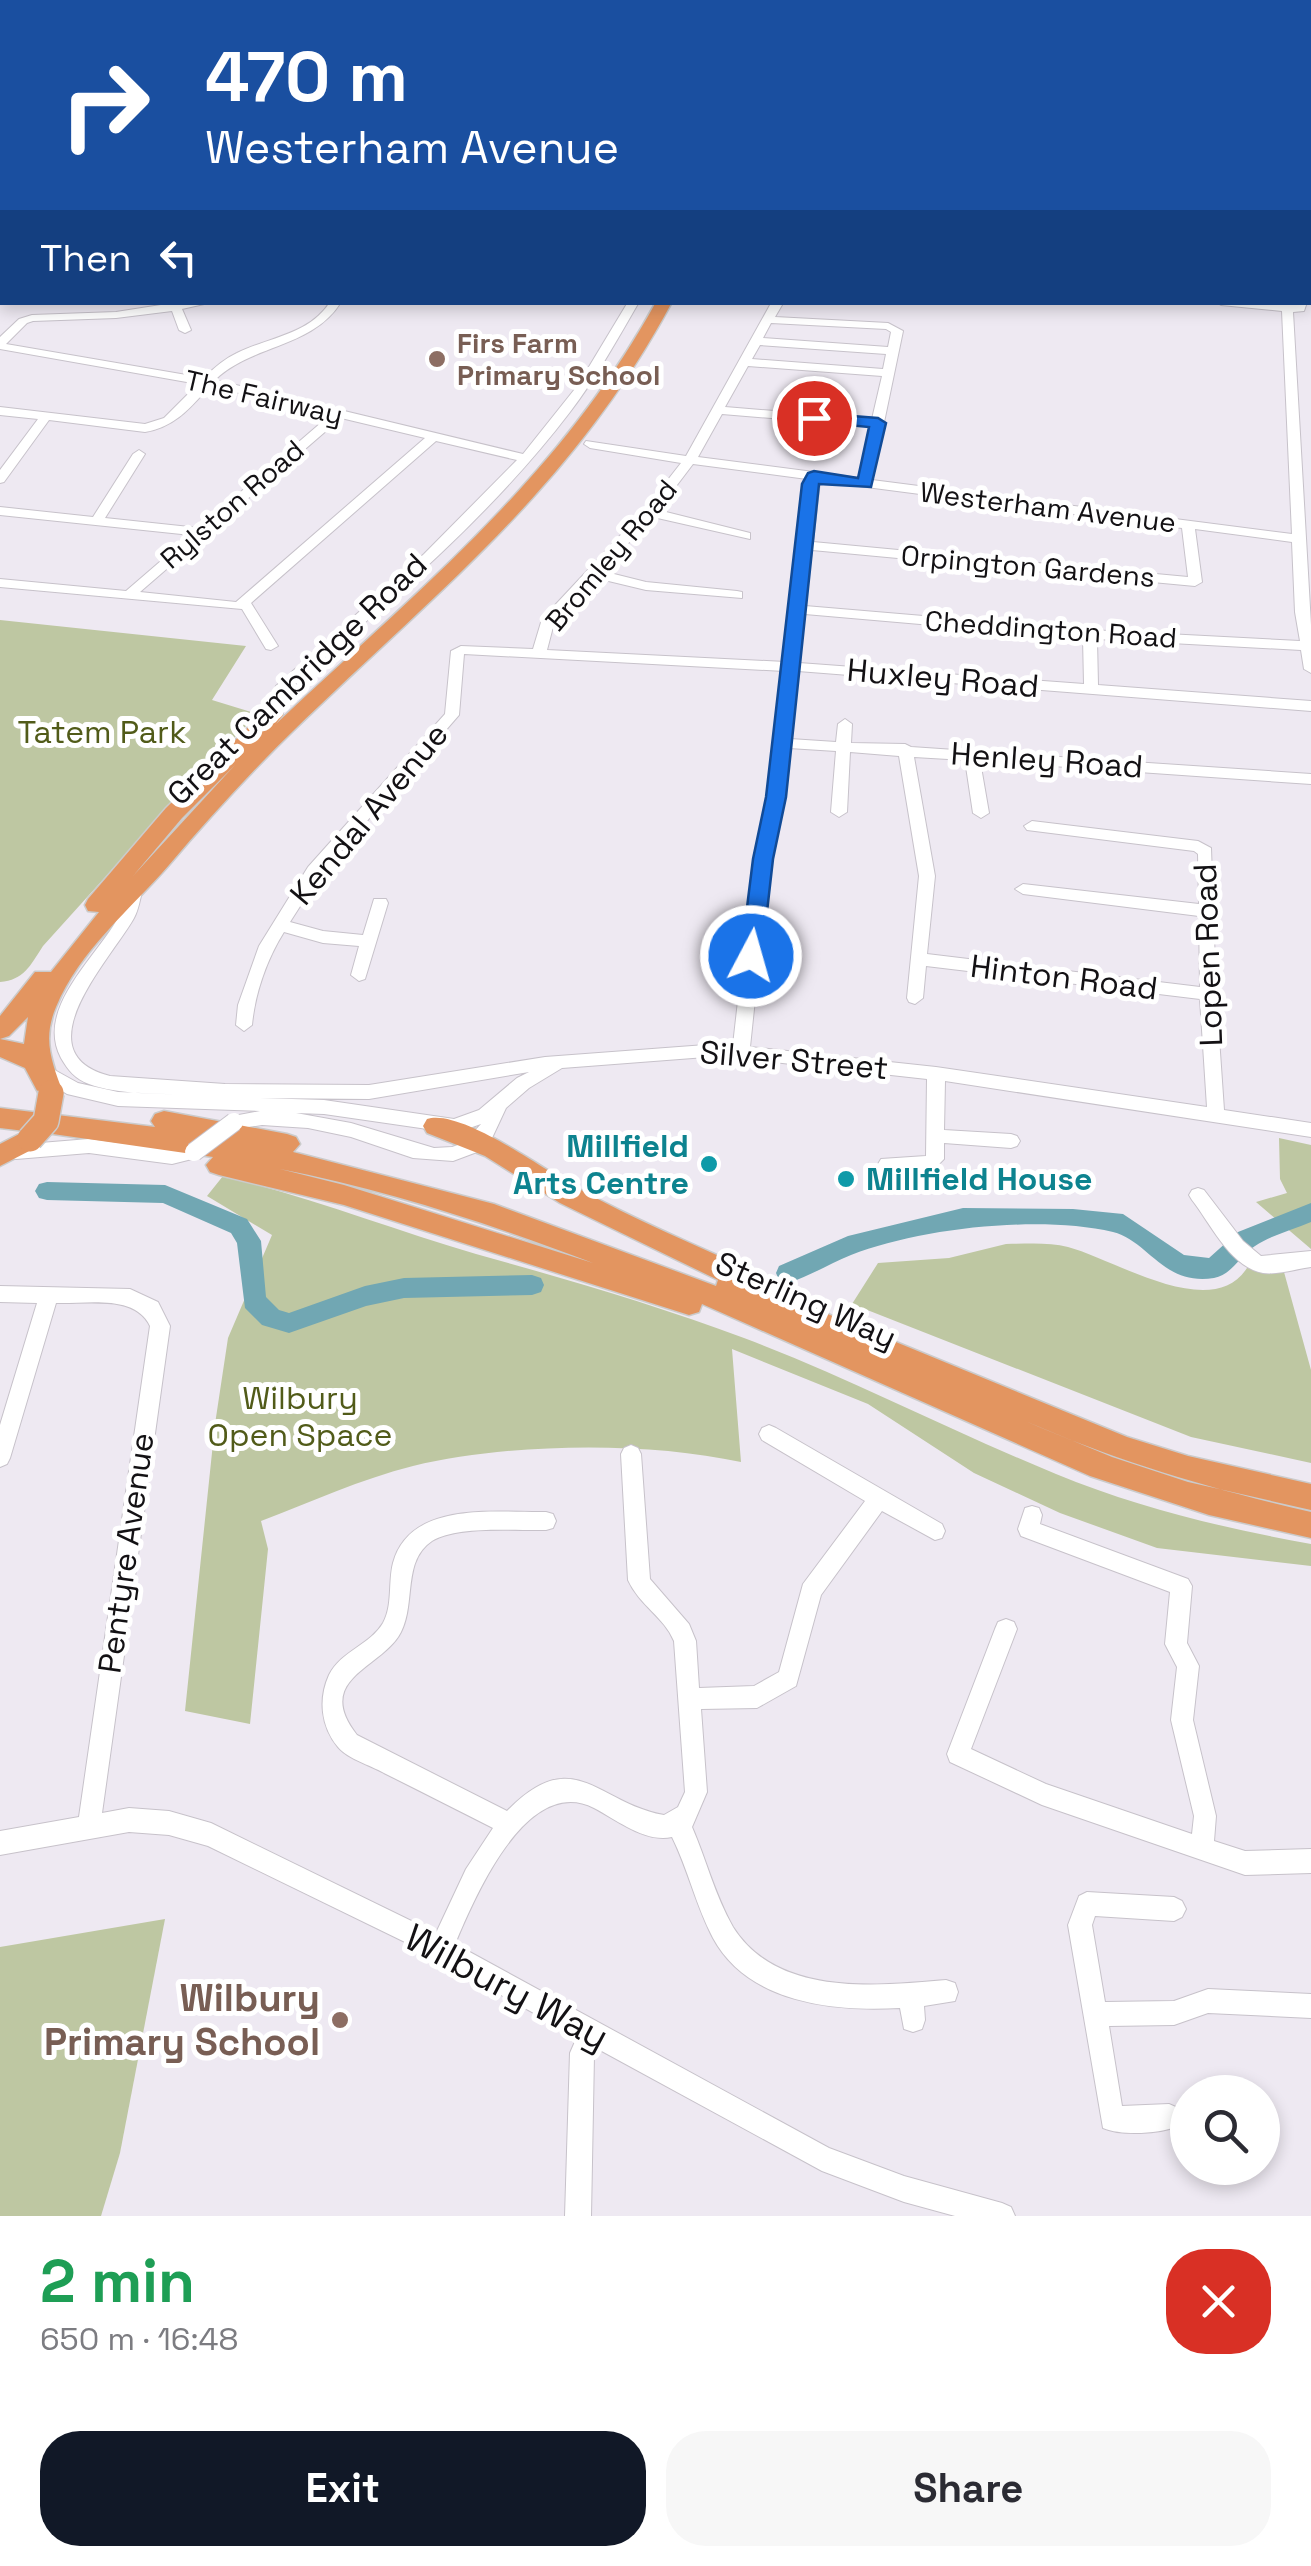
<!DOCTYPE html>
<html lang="en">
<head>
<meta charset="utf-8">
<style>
	body { margin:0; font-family:"Space Grotesk",sans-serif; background:#f7f7f7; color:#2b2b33; height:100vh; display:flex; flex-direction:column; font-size:38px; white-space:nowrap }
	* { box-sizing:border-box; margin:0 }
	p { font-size:32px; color:#7c7c81 }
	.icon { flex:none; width:55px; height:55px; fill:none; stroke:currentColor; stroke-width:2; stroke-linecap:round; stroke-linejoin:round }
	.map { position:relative; height:2216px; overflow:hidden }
	.side { display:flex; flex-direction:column; background:#fff; flex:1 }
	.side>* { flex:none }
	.banner { position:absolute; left:0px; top:0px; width:1312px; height:305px; box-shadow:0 5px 15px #0003; background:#1a4fa0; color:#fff; overflow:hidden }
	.buttons { position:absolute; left:1170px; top:2075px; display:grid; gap:20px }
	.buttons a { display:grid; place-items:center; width:110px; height:110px; border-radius:50%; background:#fff; box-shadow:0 5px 15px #0003; font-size:50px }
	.pin { position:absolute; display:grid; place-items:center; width:85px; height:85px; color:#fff; margin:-42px; border:5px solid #fff; border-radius:50%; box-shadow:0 2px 10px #0007 }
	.me { position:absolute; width:110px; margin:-55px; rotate:6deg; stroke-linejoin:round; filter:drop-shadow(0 0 8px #0008) }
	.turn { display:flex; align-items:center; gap:35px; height:210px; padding:0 40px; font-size:45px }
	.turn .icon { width:130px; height:130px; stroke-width:2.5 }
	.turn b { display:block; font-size:70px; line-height:85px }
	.then { display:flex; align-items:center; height:95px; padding:0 40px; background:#0003; gap:20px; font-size:38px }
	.round { display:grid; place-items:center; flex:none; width:105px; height:105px; border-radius:40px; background:#f7f7f7 }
	.overview { display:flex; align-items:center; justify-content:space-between; height:170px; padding:0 40px }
	h1 { font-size:60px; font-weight:700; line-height:75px; color:#1e9e55 }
	.primary-button { display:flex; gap:20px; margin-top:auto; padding:20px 40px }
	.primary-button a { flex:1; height:115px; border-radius:40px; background:#111827; color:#fff; font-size:40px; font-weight:700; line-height:115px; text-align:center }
	.primary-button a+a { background:#f7f7f7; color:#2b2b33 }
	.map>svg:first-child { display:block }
</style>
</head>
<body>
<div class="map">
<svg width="1311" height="2216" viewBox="0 0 1311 2216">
	<rect width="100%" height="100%" fill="#eee9f2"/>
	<!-- green -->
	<g fill="#bec7a2">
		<polygon points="394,0 803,0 391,2"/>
		<path d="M0,620l246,26 -34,54 46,14 -57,57 -158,175c-13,20 -19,34 -43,36z"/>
		<polygon points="1279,1138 1311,1145 1311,1249 1256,1202 1287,1193 1280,1179"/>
		<path d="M223,1176c86,21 168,53 253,78 90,25 180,51 268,84 106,40 207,93 312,136 83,34 167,54 255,70v22l-154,-18 -97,-35 -86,-40 -106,-69 -136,-55 9,113c-97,-21 -231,-19 -328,4 -52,13 -102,36 -152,55l7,28 -18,175 -65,-13 30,-287 13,-86 44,-103 -65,-39z"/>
		<path d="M1006,1244c19,0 43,-2 62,3 46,12 144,76 179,21l37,4 27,98v93l-120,-26 -339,-133 26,-41 71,-5z"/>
		<polygon points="165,1919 120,2153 101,2216 0,2216 0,1947"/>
	</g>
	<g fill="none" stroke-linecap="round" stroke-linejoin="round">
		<!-- river -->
		<g fill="#71a7b3" fill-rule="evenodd">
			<polygon points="47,1182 165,1185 247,1219 261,1241 266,1297 279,1310 289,1313 365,1286 404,1278 532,1275 541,1278 544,1285 541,1292 532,1295 404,1298 366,1306 289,1333 262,1325 245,1308 237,1243 231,1233 163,1203 47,1200 39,1198 35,1191 39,1184"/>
			<path d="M1311,1203v19c-18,8 -40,13 -56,24 -15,9 -23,29 -41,32 -51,8 -65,-37 -101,-46 -74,-17 -192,-4 -262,23 -22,9 -41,21 -63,28l-9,-3 -3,-7 3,-7 69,-30 115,-28 110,1 50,5 61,41 25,3 29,-26z"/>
		</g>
		<defs>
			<g id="minor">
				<polygon points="96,0 104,0 105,2 97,2"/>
				<rect x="208" y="0" width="8" height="2"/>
				<polygon points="2,5 2,11 0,12 0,6"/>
				<rect x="0" y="26" width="2" height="6"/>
				<polygon points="1310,89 1311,89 1310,96"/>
				<rect x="1310" y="112" width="1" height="6"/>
				<rect x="1310" y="150" width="1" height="6"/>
				<rect x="0" y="222" width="2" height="6"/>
				<rect x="1310" y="230" width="1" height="6"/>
				<rect x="0" y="256" width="2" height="8"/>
				<path d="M180,302h33l-31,7 9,21 -6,3 -6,-3 -7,-19 -56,7 -83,3 -6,2 -21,21 198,34c10,-10 20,-19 33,-25 32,-16 72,-18 93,-51h11c-28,46 -89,42 -126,78l308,74 55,-69 50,-83h11c-22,38 -43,76 -69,110 -80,105 -183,191 -282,278l-1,5 7,7 -7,5 -14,-10 3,-11 148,-132 93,-94 -81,-19 -185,162 27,43 -7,4 -5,-1 -24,-40 -242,-22v-8l126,12 65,-56 -191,-20v-8l93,10 40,-63 6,-4 6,4 -40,64 94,10 131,-113 -120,-29c-20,22 -35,41 -65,46l-96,-12 -45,62 -4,1v-13l38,-51 -38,-4v-8l145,17 19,-6 34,-34 -198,-35v-12l19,-18 13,-4 84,-3zM341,418l84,20 -189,164 -96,-10z"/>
				<path d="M780,303l2,2 -7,12 113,6 15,8 -31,149 420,54 -10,-223 -61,-6 -5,-3h77l2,3 1,-3h11l-3,9 -11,1 18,313v48l-7,-4 -3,-19 -204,-11 1,46 213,16v10l-513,-40 -8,68 46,3 2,-18 7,-5 7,5 -1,19 54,1 6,3 400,27v10l-331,-23 9,52 -8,5 -8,-5 -8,-53 -51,-3 21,119 -8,78 273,33 -1,-71 -176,-22 -8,-5 8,-5 176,20 -1,-50 -4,-3 -167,-21 -3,-4 8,-5 166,20 13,7 5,146 8,116 87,13v14l-366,-56 -1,49 67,4 6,2 3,5 -3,5 -6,2 -67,-5v16l-9,9 -48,3 -6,-2 -3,-5 3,-5 45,-3 1,-77 -208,-23 -157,12 -33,20 -23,20 -14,30 -15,14 -24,9 -40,-3 -62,-21 -43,-9 -46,-3 -28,4 -6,-2 -3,-5 3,-5 32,-6 -142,-5 -51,-12 -31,-20 -3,-5 9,-6 36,20 40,9 71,3c-32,-2 -70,0 -100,-11 -14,-5 -21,-14 -28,-26 -27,-51 39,-103 59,-144 4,-9 5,-21 9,-30l6,-1 8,5c-3,10 -4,21 -9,30 -23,41 -114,135 -24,158l115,8 144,1 176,-28 174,-13 14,1 17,-150 18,-98 16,-126 -320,-17 -5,61 -139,160 -30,47 33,9 40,4 11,-36h12l2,4 -23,76 -6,2 -8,-6 8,-29 -36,-3 -39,-11c-17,27 -29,61 -32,93l-8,6 -8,-6 2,-20 21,-59 49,-79 137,-153 6,-63 10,-5 72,3 9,-30 103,-110 36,-46 -91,-15 -6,-4 2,-3 100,15 84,-151zM771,323l115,6 5,3 -3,15 -125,-9zM760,345l126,9 -3,15 -131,-10zM748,366l134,10 -10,43 -147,-12zM722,414l149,12 -11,52 -162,-21zM693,464l114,15 -18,130 -4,53 -238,-12 7,-27 42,-45 50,12 96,8v-6l-5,-1 -91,-9 -44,-11 51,-54 97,22v-6l-92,-23zM820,481l362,47 6,49 -375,-35zM1195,529l97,13 3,70 5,29 -210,-11 -285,-24 7,-56 383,36 7,-4zM805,614l278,24 1,46 -285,-21zM789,748l47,3 -5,61 8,5 8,-5 3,-60 49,4 20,120 -12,122 2,4 6,2 8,-6 3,-32 274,33 7,108 -271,-40 -186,-20 16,-152zM529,1072l-12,6 -38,32 -25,9 -130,-19 -64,-2 109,1zM296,1113l28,1 131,19 26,-9 -17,19 -12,4 -18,1 -83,-25z"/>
				<polygon points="89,1139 172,1150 194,1145 200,1147 203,1152 200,1157 172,1164 89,1153 16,1159 10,1157 7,1152 10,1147 16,1145"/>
				<path d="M1198,1188l6,2 39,51 18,15 50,-5v16c-15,2 -33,8 -48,6 -33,-6 -52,-49 -71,-73l-3,-5 3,-5z"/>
				<path d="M0,1286l130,3 28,13 12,24 -68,487 27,-5 40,3 42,12 225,110 30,-64 27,-41c-37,-19 -73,-37 -109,-55 -14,-8 -36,-14 -46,-26 -17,-20 -20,-48 -9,-72 12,-24 41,-30 54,-52 10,-18 5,-41 10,-60 17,-63 103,-50 153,-51l7,2 3,7 -3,7 -7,2c-31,1 -88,-5 -114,11 -30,20 -16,61 -31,91 -18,36 -89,46 -44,103l150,76c67,-69 90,-8 157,4l14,-8 7,-15 -11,-151c-10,-24 -34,-35 -46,-61l-7,-126 3,-6 7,-3 7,3 3,6 9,125 39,45 7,17 3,47 55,-2 25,-14 24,-88 62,-83 -103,-61 -3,-6 3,-6 7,-3 7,3 166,96 3,7 -3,7 -7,2 -53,-29 -61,84 -25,91 -39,22 -56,1 6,83 -15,35c14,32 23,69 41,100 44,70 143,59 213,53l9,3 3,9 -3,9 -31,5 1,14 -3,9 -9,3 -9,-3 -4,-21c-66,4 -152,-5 -187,-70 -17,-32 -25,-69 -41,-101 -27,6 -55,-17 -78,-29 -67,-34 -119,88 -139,136l374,204 75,28 98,27 9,4 4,9h-60l-51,-14 -82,-31 -224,-122 -4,6 -3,161h-26l5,-163 7,-16 -170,-94 -199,-97 -39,-11 -40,-3 -129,23v-24l79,-14 71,-491c-15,-32 -63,-22 -94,-23l-46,155 -3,6 -7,3v-42l37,-122 -37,-1z"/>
				<polygon points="1032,1506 1039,1508 1042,1515 1040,1524 1188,1579 1192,1586 1187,1643 1199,1666 1193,1720 1216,1816 1214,1841 1245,1851 1311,1849 1311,1873 1245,1875 1042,1805 950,1762 947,1754 995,1629 998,1622 1006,1619 1014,1622 1017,1629 971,1749 1046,1784 1192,1834 1194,1816 1171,1720 1177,1667 1165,1644 1170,1592 1021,1536 1018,1529 1025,1508"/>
				<path d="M1087,1892l87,5 8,4 4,8 -4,8 -8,4 -79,-5 -3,9 13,77 69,-1 34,-12 103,5v24l-103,-5 -34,12 -65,1 13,80 47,-2 9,4 4,9 -4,9c-19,8 -56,10 -75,2l-35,-203 11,-29z"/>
			</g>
			<g id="major">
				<polygon points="935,0 952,0 954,2 937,2"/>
				<rect x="1310" y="74" width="1" height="8"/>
			</g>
			<g id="highway">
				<path d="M656,302h16c-99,185 -234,288 -380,430 -43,42 -84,87 -123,133 -39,45 -90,86 -113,142 -14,33 -4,55 7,86l-3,7h-18l-17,-32 -25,-11v-41l35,-44h16l48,-60 -11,-1 -3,-6 3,-6 78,-91 100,-98h14l3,5 -7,9c142,-134 284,-247 380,-422zM235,765l-102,111 49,-58zM28,1017l-4,27 -24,-5 9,-3z"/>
				<path d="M0,1108l155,19 -4,-6 4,-7 9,-3 123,23 9,3 4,7 -7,8 201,52 222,82 2,-6 -158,-77 -75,-47 -58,-23 -4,-7 4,-7c34,-11 120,53 152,70 58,32 121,58 182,86l1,12 365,150 61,19 123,28v26l-123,-28 -76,-25 -87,-36c94,41 186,68 286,91v26l-102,-23 -119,-39 -388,-172 -3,8 -10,3 -345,-110 -125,-30 -9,-3 -4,-7 7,-8 -174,-25 4,7 -4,7 -39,20v-22l25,-13 -25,-3zM280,1169c107,21 211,55 313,94l-249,-78z"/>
			</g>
		</defs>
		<!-- minor casing -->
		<use href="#minor" stroke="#c7c2ca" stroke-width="2"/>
		<!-- major casing -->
		<use href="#major" stroke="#cbcbcb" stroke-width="3"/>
		<!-- highway casing -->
		<use href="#highway" stroke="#cbcbcb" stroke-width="3"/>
		<!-- minor -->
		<use href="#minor" fill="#fff" fill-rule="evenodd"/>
		<!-- major -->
		<use href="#major" fill="#eebfa0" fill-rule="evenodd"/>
		<!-- highway -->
		<use href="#highway" fill="#e39560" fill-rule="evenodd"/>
		<defs>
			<polyline id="minor-bridge" points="194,1152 234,1122"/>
			<polyline id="highway-bridge" points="30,1139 46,1121 51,1093"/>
		</defs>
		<!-- minor-bridge casing -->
		<use href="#minor-bridge" stroke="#c7c2ca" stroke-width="20" stroke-linecap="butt"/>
		<!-- highway-bridge casing -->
		<use href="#highway-bridge" stroke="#cbcbcb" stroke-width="28" stroke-linecap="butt"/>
		<!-- minor-bridge -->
		<use href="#minor-bridge" stroke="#fff" stroke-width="18"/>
		<!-- highway-bridge -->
		<use href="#highway-bridge" stroke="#e39560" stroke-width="25"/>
	</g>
	<!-- route -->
	<polygon fill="#1a73e8" stroke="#114b97" stroke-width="2.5" points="814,413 878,418 886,423 871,487 819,484 786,797 773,859 762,956 751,963 741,956 753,859 766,797 802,484 808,473 814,471 858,478 869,427 808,421 806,418"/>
	<!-- markers -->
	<g fill="#8d6e63" stroke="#fff" stroke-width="4">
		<circle cx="437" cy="359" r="10"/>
		<circle cx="340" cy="2020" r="10"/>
	</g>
	<g fill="#0f9aa8" stroke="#fff" stroke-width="4">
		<circle cx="709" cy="1164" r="10"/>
		<circle cx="846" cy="1179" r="10"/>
	</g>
	<g text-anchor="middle" stroke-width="10" stroke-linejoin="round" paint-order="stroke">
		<!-- far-education labels -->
		<g font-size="28" font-weight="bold" fill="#785e54" stroke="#fff" text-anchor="start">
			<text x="457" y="353">Firs Farm<tspan x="457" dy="32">Primary School</tspan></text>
		</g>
		<!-- far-street labels -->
		<g font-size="28" fill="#131114" stroke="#fff">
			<text transform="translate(264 397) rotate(13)" y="10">The Fairway</text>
			<text transform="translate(232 504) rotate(-41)" y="10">Rylston Road</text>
			<text transform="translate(1048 507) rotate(7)" y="10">Westerham Avenue</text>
			<text transform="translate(611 555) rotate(-50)" y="10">Bromley Road</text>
			<text transform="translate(1028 566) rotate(5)" y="10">Orpington Gardens</text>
			<text transform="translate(1051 629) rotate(4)" y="10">Cheddington Road</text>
		</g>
		<!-- street labels -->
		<g font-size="32" fill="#131114" stroke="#fff">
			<text transform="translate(943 678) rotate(5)" y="11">Huxley Road</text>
			<text transform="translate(297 679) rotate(-44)" y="11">Great Cambridge Road</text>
			<text transform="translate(1047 760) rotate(4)" y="11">Henley Road</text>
			<text transform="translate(369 814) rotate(-50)" y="11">Kendal Avenue</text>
			<text transform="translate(1208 955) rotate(-92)" y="11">Lopen Road</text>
			<text transform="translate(1064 977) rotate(7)" y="11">Hinton Road</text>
			<text transform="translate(794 1060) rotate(5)" y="11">Silver Street</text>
			<text transform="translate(806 1300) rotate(24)" y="11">Sterling Way</text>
			<text transform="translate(126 1553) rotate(-82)" y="11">Pentyre Avenue</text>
		</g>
		<!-- park labels -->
		<g font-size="32" fill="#515b19" stroke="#fff">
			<text x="102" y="743">Tatem Park</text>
			<text x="300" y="1409">Wilbury<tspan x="300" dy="37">Open Space</tspan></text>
		</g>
		<!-- culture labels -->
		<g font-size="32" font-weight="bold" fill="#0d838f" stroke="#fff" text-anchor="end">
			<text x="689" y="1157">Millfield<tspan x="689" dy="37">Arts Centre</tspan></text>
			<text x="866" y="1190" text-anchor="start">Millfield House</text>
		</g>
		<!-- near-street labels -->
		<g font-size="38" fill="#131114" stroke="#fff">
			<text transform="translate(507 1987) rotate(28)" y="13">Wilbury Way</text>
		</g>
		<!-- near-education labels -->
		<g font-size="38" font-weight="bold" fill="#785e54" stroke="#fff" text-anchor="end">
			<text x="320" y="2011">Wilbury<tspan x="320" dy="44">Primary School</tspan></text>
		</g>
	</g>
</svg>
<div class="buttons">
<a><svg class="icon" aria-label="search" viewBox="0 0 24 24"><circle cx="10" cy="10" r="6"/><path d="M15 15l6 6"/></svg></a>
</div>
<div class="pin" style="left:814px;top:418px;background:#d93025"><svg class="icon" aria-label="arrive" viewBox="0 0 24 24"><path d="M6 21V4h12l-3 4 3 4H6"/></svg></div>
<svg class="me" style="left:751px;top:956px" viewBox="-20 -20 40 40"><circle r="17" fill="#1a73e8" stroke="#fff" stroke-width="3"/><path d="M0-11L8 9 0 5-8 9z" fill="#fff"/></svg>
<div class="banner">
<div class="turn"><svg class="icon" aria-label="right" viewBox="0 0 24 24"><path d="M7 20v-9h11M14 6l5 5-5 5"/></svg><div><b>470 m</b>Westerham Avenue</div></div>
<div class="then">Then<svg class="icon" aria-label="left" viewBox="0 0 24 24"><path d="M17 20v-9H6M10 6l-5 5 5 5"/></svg></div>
</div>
</div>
<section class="side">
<div class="overview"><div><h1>2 min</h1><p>650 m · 16:48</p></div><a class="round" style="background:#d93025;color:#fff"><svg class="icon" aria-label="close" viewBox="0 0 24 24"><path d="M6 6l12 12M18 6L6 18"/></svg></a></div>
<div class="primary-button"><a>Exit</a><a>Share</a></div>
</section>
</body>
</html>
